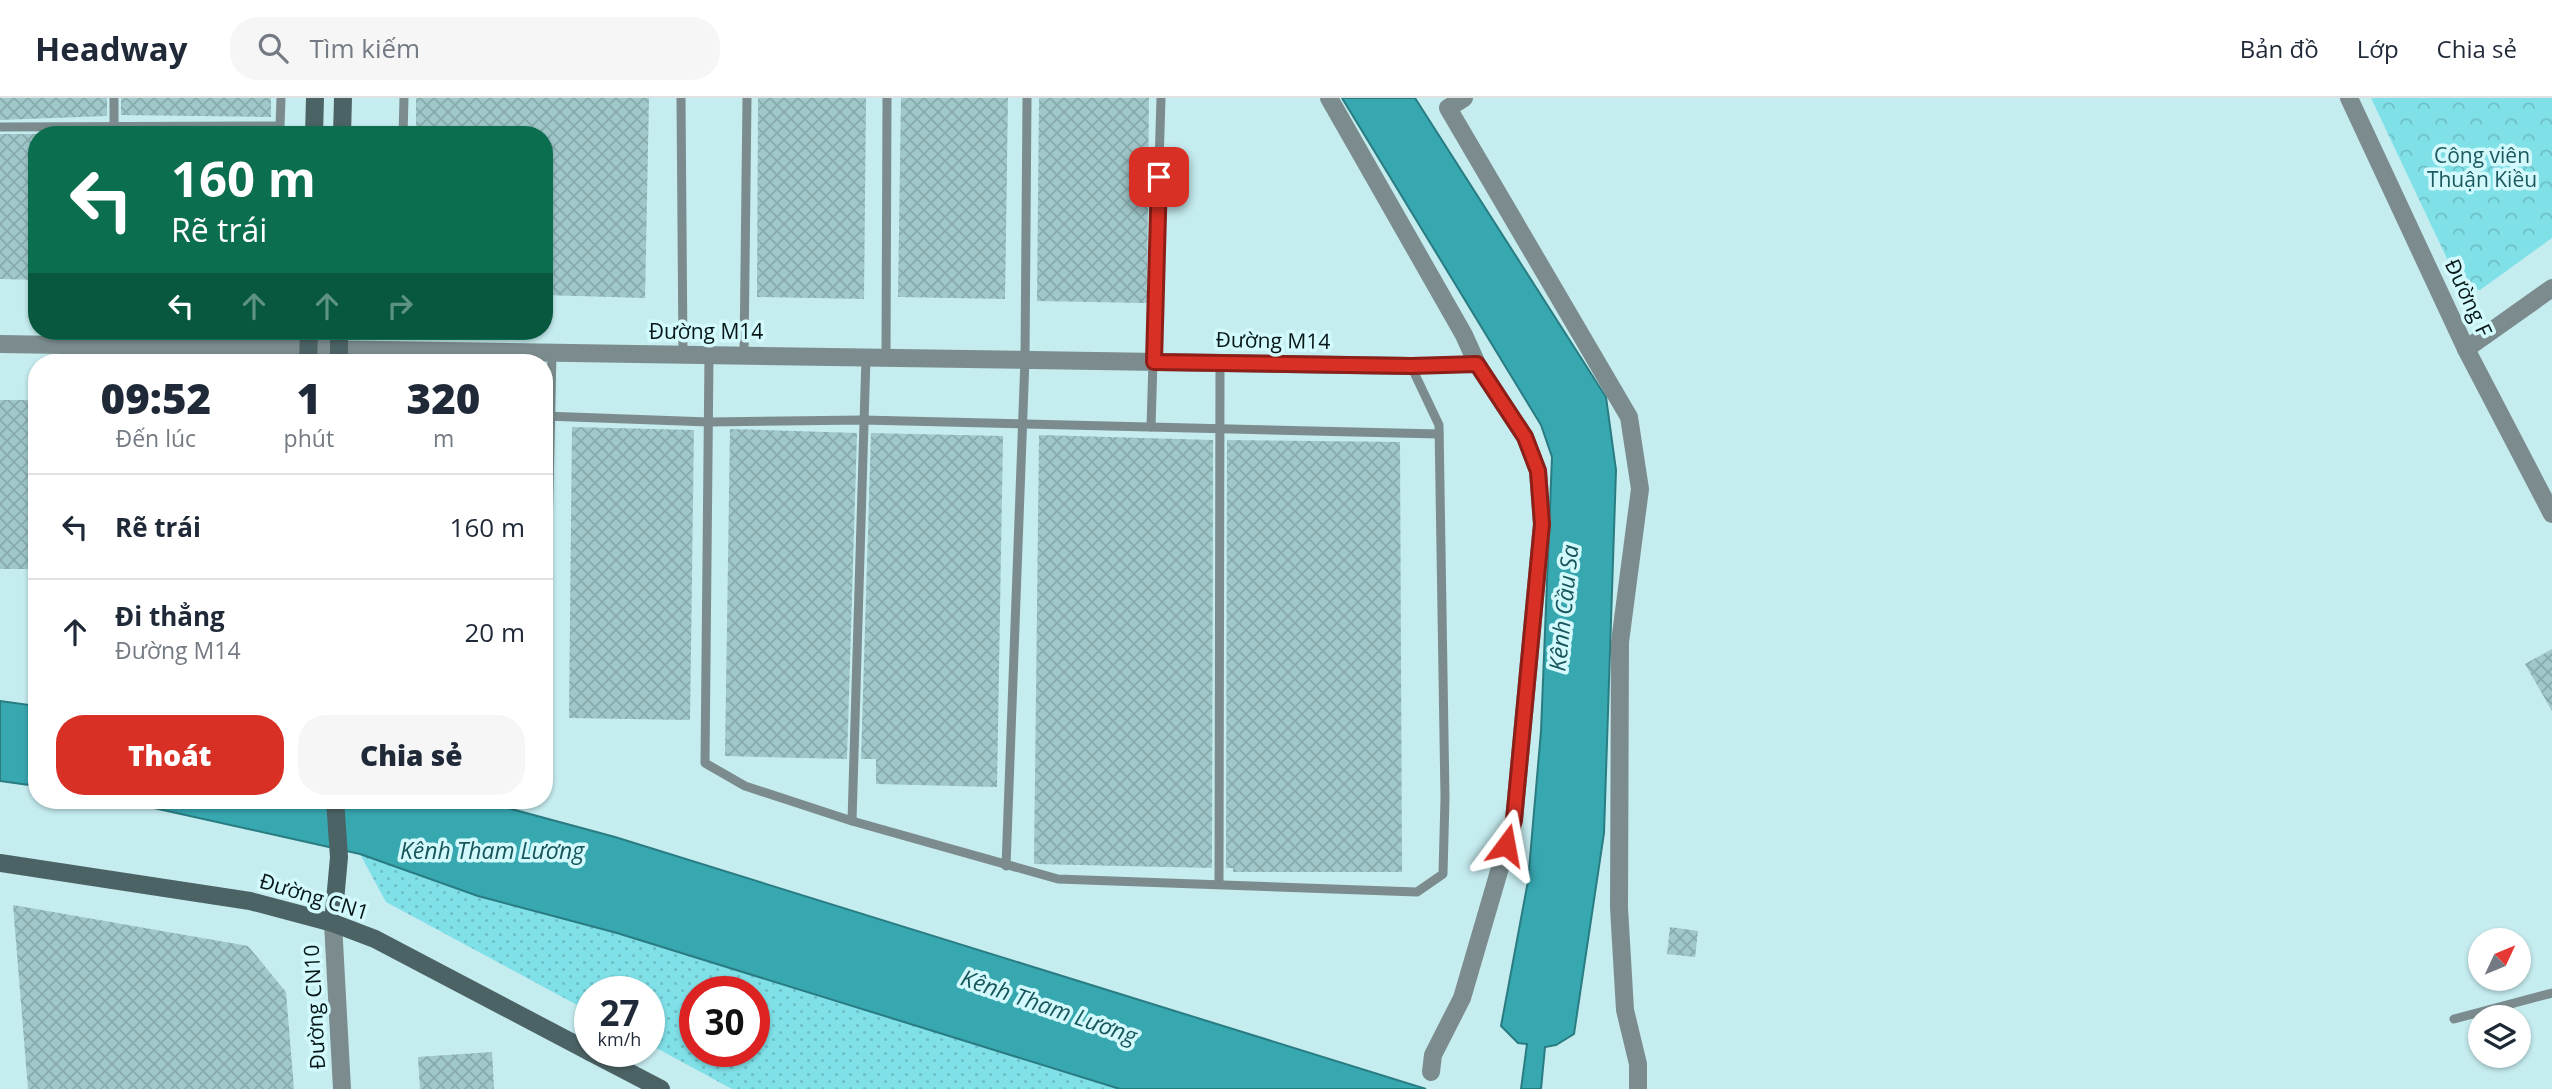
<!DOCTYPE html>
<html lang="vi">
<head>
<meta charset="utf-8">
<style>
	body { margin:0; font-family:"Open Sans",sans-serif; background:#f6f6f7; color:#1f2937; height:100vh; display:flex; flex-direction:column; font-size:26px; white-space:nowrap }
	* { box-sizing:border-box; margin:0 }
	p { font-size:23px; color:#747a83 }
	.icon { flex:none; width:38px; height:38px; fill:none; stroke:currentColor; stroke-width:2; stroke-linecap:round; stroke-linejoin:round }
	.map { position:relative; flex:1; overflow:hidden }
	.side { position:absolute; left:28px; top:256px; width:525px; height:455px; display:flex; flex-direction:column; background:#fff; border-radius:28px; box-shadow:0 2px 5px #0004 }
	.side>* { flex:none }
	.top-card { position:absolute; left:28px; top:28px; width:525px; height:214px; border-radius:28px; box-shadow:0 2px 5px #0004; background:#0b6e4f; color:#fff; overflow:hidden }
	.needle { width:46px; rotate:46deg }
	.fabs { position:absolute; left:2468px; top:830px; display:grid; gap:14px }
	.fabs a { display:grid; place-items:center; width:63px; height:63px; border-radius:50%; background:#fff; box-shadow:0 2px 5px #0004; font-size:35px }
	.speed { position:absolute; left:574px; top:878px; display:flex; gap:14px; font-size:35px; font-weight:700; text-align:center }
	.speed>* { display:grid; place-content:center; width:91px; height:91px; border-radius:50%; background:#fff; box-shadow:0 2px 5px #0004; line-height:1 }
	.speed small { font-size:18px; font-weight:400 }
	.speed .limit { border:10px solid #d22; background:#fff; color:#111 }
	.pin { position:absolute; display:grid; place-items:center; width:60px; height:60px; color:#fff; margin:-30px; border-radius:14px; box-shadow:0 4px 10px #0006 }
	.me { position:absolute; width:77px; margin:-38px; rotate:13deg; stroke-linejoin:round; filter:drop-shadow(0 0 5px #0008) }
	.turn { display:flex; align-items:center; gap:24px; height:147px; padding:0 28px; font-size:32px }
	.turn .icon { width:91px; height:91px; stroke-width:2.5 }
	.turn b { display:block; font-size:49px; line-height:60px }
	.lanes { display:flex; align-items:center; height:66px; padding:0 28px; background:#0003; justify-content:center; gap:35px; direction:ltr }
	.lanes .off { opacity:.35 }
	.eta { display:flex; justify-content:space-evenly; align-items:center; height:119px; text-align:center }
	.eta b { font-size:42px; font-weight:800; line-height:49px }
	.button { display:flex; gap:14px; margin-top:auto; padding:14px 28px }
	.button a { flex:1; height:80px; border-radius:28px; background:#d93025; color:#fff; font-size:28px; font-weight:800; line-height:80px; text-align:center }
	.button a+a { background:#f6f6f7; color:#1f2937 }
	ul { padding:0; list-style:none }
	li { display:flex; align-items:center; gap:21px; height:105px; padding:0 28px; border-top:2px solid #e0e1e3 }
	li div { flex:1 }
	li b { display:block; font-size:26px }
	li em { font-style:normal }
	header { display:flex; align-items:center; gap:42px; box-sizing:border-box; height:98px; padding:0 35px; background:#fff; border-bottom:2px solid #e0e1e3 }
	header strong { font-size:33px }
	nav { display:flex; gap:38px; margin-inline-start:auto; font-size:24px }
	.search { width:490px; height:63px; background:#f6f6f7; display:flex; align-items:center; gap:18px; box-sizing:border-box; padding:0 24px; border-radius:28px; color:#747a83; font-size:26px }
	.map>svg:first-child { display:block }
</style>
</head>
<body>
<header>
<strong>Headway</strong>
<div class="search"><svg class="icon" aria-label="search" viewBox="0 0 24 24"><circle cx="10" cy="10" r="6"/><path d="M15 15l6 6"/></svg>Tìm kiếm</div>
<nav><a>Bản đồ</a><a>Lớp</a><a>Chia sẻ</a></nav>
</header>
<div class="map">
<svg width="2552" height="991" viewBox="0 0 2552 991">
	<defs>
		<pattern id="grass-dots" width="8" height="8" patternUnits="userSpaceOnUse" patternTransform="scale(1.75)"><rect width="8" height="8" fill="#80e0e8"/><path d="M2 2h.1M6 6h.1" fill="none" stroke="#6dbfc6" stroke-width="1.8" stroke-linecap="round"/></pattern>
		<pattern id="park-crowns" width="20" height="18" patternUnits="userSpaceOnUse" patternTransform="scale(1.75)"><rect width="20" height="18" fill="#80e0e8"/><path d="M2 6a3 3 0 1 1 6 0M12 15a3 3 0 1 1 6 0" fill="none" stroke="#6dbfc6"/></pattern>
		<pattern id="building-cross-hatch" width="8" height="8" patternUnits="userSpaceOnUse" patternTransform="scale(1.75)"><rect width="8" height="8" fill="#a0c7ca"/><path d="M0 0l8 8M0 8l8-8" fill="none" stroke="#88aaad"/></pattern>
	</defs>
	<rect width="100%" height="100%" fill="#c5ecef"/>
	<!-- grass -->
	<path fill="url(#grass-dots)" fill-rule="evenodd" d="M360,756l118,42 139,37 503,156h-388l-83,-45v-52h-59v20l-204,-110zM695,894h59v60h-59z"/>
	<!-- park -->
	<polygon fill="url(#park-crowns)" points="2371,0 2552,0 2552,140 2480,192 2459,186"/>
	<!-- water -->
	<g fill="#37a7b0" stroke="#297c82" stroke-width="2">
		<polygon points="1342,0 1415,0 1606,299 1616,372 1604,735 1574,936 1556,947 1545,949 1541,991 1521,991 1527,946 1518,945 1501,928 1528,783 1541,633 1552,359 1541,327"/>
		<polygon points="0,603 37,608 37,688 0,683"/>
		<polygon points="118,702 478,702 615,739 1426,991 1120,991 617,835 478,798 360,756"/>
	</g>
	<!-- building -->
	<g fill="url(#building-cross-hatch)">
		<polygon points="0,0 107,0 107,18 0,22"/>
		<polygon points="121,0 271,0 271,19 121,17"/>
		<polygon points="416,0 649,0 645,200 544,197 544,37 416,37"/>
		<polygon points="758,0 866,0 864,201 757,199"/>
		<polygon points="901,0 1008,0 1005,201 898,199"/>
		<polygon points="1039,0 1149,0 1147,205 1037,203"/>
		<polygon points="0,36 37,36 37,182 0,181"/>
		<rect x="0" y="302" width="37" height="169"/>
		<polygon points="572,329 694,332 690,622 569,620"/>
		<polygon points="730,331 857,335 847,661 725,658"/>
		<polygon points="871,335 1003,338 997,689 876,686 876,661 861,661"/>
		<polygon points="1039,337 1213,342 1212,770 1034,766"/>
		<polygon points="1227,342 1400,344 1402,774 1233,774 1233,770 1226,770"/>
		<polygon points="2552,551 2552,613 2525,566"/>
		<polygon points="13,807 248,848 286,894 294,991 28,991"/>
		<polygon points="1670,829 1698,833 1695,859 1667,856"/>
		<polygon points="492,954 494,991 420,991 418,959"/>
	</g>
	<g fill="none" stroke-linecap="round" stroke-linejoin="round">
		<!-- lane -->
		<g stroke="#7c8c8e" stroke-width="9">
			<polyline points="114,0 114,29"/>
			<polyline points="681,0 683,257"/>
			<polyline points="0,29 280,28 281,0"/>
			<polyline points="403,37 404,0"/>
			<polyline points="709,257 705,665 745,688 852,723 1058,781 1417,794 1443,776 1445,700 1439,327 1411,268 1477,266"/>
			<polyline points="744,257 747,0"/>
			<polyline points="886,259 887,0"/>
			<polyline points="544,318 709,324 863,322 1439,336"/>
			<polyline points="1151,329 1161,0"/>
			<polyline points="544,621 552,255"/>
			<polyline points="852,723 866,259"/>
			<polyline points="1006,768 1025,261 1027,0"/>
			<polyline points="1219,786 1220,265"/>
			<polyline points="2454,921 2552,895"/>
		</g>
		<!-- street -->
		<g stroke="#7c8c8e" stroke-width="18">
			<polyline points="1329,0 1464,237 1477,266 1525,339 1538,373 1542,426 1514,722 1462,900 1433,957 1431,974"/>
			<polyline points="1464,0 1448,10 1629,319 1640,391 1620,544 1619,810 1625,912 1638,966 1638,991"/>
			<polyline points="2349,0 2466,251 2552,416"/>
			<polyline points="0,246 1411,268"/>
			<polyline points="2466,251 2552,190"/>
			<polyline points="333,825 342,991"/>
		</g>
		<!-- secondary -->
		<g stroke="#4c6365" stroke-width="18">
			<polyline points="314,37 315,0"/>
			<polyline points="342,37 343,0"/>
			<polyline points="308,264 309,233"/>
			<polyline points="339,264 339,233"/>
			<polyline points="0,765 250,803 333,825 375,841 590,954"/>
			<polyline points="333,825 339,759 335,702"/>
			<polyline points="590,954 661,991"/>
		</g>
	</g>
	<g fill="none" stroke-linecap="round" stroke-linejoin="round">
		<defs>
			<polyline id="route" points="1159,79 1154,264 1411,268 1477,266 1525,339 1538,373 1542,426 1514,722 1506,747"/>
		</defs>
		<!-- route casing -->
		<use href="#route" stroke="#8d1f18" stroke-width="18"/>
		<!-- route -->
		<use href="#route" stroke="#d93025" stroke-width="12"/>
	</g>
	<g text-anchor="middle" stroke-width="7" stroke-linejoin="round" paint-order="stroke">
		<!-- park labels -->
		<g font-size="21" fill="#1c595e" stroke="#d2f9fc">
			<text x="2482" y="65">Công viên<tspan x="2482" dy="24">Thuận Kiều</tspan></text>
		</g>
		<!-- street labels -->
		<g font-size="21" fill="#071617" stroke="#d2f9fc">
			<text transform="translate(2468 200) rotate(65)" y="7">Đường F</text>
			<text x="706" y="241">Đường M14</text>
			<text transform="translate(1273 243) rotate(1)" y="7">Đường M14</text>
			<text transform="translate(314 799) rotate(17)" y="7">Đường CN1</text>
			<text transform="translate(315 909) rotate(-93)" y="7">Đường CN10</text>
		</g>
		<!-- water labels -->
		<g font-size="23" font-style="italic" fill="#18565b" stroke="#d2f9fc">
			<text transform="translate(1564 510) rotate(-84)" y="8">Kênh Cầu Sa</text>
			<text x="492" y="761">Kênh Tham Lương</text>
			<text transform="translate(1049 909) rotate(19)" y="8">Kênh Tham Lương</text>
		</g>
	</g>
</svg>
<div class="fabs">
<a><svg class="needle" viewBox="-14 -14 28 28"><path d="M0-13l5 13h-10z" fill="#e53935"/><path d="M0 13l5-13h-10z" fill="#747a83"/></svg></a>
<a><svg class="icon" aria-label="layers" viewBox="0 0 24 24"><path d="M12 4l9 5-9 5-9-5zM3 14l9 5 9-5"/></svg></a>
</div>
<div class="speed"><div>27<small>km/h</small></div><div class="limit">30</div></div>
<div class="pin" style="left:1159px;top:79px;background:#d93025"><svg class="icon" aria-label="arrive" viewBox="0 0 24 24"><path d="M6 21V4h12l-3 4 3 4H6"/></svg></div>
<svg class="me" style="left:1506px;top:747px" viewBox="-20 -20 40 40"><path d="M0-17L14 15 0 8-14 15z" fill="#d93025" stroke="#fff" stroke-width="4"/></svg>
<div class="top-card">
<div class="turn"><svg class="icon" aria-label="left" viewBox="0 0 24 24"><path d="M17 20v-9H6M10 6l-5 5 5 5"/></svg><div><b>160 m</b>Rẽ trái</div></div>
<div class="lanes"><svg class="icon" aria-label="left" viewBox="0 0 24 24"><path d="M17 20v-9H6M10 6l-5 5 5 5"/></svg><svg class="icon off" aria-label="ahead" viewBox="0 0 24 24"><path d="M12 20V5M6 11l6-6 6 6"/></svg><svg class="icon off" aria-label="ahead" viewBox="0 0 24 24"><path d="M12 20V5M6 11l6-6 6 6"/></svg><svg class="icon off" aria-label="right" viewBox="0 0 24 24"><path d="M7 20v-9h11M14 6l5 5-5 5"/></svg></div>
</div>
<section class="side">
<div class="eta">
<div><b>09:52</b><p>Đến lúc</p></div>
<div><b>1</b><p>phút</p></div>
<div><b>320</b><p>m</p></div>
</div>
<ul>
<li><svg class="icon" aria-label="left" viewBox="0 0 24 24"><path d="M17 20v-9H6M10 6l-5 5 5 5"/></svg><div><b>Rẽ trái</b></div><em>160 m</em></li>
<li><svg class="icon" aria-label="ahead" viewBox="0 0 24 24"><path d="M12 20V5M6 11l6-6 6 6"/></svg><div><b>Đi thẳng</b><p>Đường M14</p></div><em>20 m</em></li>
</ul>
<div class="button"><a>Thoát</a><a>Chia sẻ</a></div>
</section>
</div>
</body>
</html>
